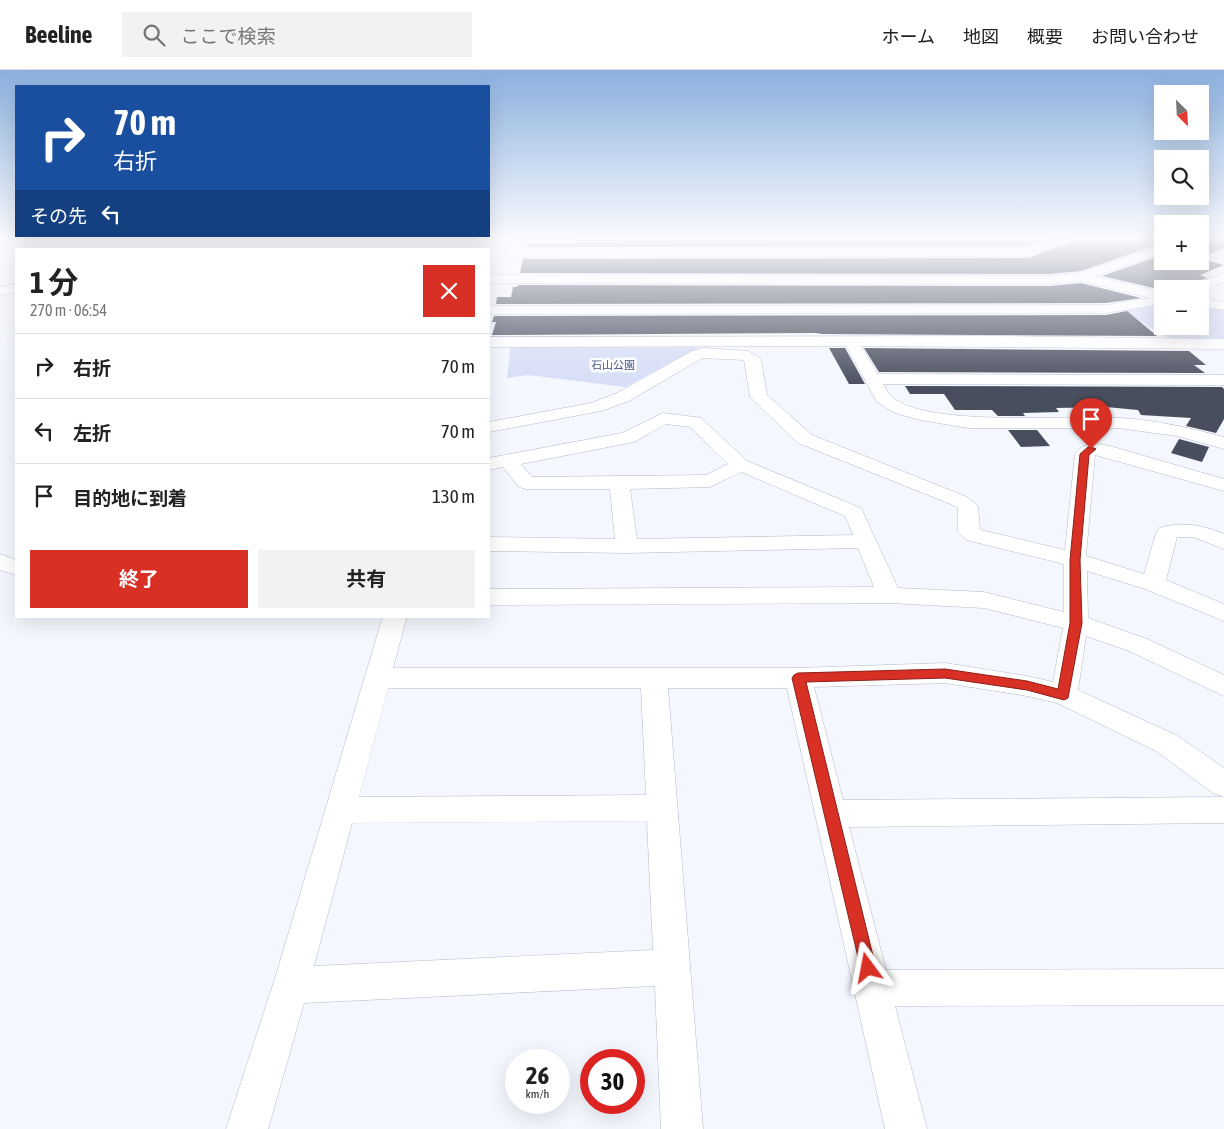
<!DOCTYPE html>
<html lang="ja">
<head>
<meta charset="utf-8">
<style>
	body { margin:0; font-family:"Asap Condensed","Noto Sans JP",sans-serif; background:#f2f2f2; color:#222; height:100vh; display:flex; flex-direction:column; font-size:19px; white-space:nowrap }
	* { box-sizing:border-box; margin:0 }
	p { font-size:16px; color:#767676 }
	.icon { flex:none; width:28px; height:28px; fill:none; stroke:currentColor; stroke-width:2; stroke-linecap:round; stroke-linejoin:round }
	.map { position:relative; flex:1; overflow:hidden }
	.side { position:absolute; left:15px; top:178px; width:475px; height:370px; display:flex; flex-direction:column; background:#fff; border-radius:0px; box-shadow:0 5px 20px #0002 }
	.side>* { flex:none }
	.guide { position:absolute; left:15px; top:15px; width:475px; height:152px; border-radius:0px; box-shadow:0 5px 20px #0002; background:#1a4fa0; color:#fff; overflow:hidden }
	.needle { width:32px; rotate:156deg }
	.buttons { position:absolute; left:1154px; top:15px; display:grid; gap:10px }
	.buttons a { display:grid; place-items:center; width:55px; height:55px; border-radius:0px; background:#fff; box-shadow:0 5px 20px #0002; font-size:25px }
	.speed { position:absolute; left:505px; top:979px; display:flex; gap:10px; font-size:25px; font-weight:700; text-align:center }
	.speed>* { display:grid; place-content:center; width:65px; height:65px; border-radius:50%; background:#fff; box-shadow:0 5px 20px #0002; line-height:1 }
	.speed small { font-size:12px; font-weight:400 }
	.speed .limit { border:8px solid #d22; background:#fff; color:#111 }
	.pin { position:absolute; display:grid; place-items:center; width:42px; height:42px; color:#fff; margin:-51px -21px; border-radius:50% 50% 50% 0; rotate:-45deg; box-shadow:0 0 5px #0007 }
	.pin .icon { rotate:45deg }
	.me { position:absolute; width:55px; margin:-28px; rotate:347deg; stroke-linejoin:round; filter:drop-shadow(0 0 4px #0008) }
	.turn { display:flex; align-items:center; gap:18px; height:105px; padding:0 15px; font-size:22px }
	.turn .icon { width:65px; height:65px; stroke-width:2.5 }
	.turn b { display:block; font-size:35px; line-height:42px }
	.then { display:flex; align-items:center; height:48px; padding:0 15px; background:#0003; gap:10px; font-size:19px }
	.round { display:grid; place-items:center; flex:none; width:52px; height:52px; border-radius:0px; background:#f2f2f2 }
	.overview { display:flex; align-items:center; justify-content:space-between; height:85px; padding:0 15px }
	h1 { font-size:30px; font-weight:700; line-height:38px }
	.primary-button { display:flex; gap:10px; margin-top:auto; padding:10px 15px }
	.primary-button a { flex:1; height:58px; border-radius:0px; background:#d93025; color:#fff; font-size:20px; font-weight:700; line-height:58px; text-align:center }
	.primary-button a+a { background:#f2f2f2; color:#222 }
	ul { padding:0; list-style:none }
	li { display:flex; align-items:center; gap:15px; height:65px; padding:0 15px; border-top:1px solid #e0e0e0 }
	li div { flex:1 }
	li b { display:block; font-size:19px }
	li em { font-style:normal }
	header { display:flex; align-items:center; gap:30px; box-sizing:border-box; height:70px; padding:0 25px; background:#fff; border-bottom:1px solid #e0e0e0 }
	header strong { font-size:24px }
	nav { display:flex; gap:28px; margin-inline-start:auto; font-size:18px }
	.search { width:350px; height:45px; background:#f2f2f2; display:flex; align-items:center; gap:12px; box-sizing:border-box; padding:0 18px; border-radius:0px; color:#767676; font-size:19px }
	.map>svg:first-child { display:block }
</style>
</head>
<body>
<header>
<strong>Beeline</strong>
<div class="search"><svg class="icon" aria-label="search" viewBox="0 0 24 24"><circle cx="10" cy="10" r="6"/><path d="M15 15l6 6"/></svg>ここで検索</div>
<nav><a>ホーム</a><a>地図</a><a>概要</a><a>お問い合わせ</a></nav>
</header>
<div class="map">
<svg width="1224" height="1059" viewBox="0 0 1224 1059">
	<rect width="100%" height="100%" fill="#f4f7fe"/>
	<!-- green -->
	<g fill="#d6ddf6">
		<polygon points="356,168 436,168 434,174 418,179 379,179"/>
		<polygon points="1162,233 1162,256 1200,256 1200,236 1224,240 1224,268 1168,268 1122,240"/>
		<polygon points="511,274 705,274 625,317 528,305 507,308"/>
	</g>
	<!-- building -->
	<g fill="#494e5e">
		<polygon points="577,168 1050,168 1028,176 526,177 527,174 576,174"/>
		<polygon points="1078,168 1162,168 1162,173 1081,201 1050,204 520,203 523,189 1029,188"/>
		<polygon points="1200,168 1224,168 1224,178 1200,188"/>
		<polygon points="1162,185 1162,191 1200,191 1200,188 1224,195 1200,205 1207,208 1190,214 1187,219 1162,220 1102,206"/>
		<polygon points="1081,213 1141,228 1106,233 496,234 497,227 511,227 513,217 517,217 518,215 1050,216"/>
		<polygon points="1127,241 1157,266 822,264 816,263 492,265 496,252 492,252 494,246 1106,245"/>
		<polygon points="829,278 845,278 865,314 849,314"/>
		<polygon points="864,278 1189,281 1206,295 1194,295 1205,303 879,302"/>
		<polygon points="905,316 1222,317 1224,319 1224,349 1216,363 1186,356 1191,348 1141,345 1138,340 1106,337 1056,338 1059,342 1023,343 1025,346 998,346 992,340 955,340 944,324 910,324"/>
		<polygon points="1008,360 1037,360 1050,376 1021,377"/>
		<polygon points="1179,369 1209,377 1202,392 1171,383"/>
	</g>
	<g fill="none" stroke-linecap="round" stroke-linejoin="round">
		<defs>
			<g id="minor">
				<polygon points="16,168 30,168 4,188 0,189 0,179"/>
				<polygon points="72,168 84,168 85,175 88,179 74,179"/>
				<polygon points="151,168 177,168 175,171 135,179 110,179 112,176"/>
				<polygon points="248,168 263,168 278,179 263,179"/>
				<polygon points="341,168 357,168 374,179 358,179"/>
				<polygon points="434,168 446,168 440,179 420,179 431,174"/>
				<polygon points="1057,168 1076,168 1029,186 507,187 501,183 507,179 1028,178"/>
				<polygon points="1162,175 1162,183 1095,206 1162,222 1162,234 1106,243 489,244 489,236 1106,235 1150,228 1081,211 1050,214 489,213 489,205 1050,206 1081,203"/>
				<polygon points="1224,203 1224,212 1200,222 1200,219 1189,219 1191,216"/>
				<polygon points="16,214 16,222 0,225 0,217"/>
				<polygon points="1200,228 1224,232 1224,240 1200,236"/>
				<path d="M993,266l231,3v10l-363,-3 17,28 346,1v10l-341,-1c2,3 4,7 6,10 30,35 183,20 231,24 36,2 69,10 104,19v12l-47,-13 -59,-8h-150l-48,-8 -25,-7 -18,-11 -31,-56 -357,1v-10z"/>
				<path d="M704,278l44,3 11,6 2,3 6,35 45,40 155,62 11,9 2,23 1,1 84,20 10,-96c8,-12 21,-11 35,-8l114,33v12l-129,-36 -9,101 58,18 12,-41 3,-5c24,-7 43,-3 65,6v15l-31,-12h-16l-11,43 58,24v17l-79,-32 -58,-18 1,47 59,21 77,36v21l-95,-45 -43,-15 -8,54 98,45 48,33v29l-11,-4 -57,-42 -99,-48 -30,-7 -82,-13 -131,4 29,113 381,-3v26l-375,4 37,143 338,-1v36l-329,1 32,123h-42l-98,-441h-119l35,441h-42l-6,-143 -351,17 -36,126h-42l50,-154 107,-359h24l-14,52h405l147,-5 82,13 26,6 10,-54 -79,-20 -95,-5 -400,2v-16l385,-2 -16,-39 -231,5 -138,-2v-14l126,2 -5,-50h-84l-7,-2 -16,-20 -14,3v-12l133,-25 41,-20 32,4 6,1 46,43 114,47 37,80 86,4 80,20v-48l-98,-24 -8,-8v-24l-5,-3 -155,-62 -48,-46 -6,-37 -42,-2 -73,43 -28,10 -112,21v-10l102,-19 26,-10 75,-42zM666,354l24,3 38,37 -22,11 -174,2 -11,-13 113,-22zM741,402l104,44 8,19 -216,4 -7,-50 80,-2zM388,618h253l5,107 -287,2zM647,751l6,129 -339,16 38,-143z"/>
				<polygon points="0,484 16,490 16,505 0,500"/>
			</g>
		</defs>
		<!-- minor casing -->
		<use href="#minor" stroke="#b4bacc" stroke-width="1"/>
		<!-- minor -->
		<use href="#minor" fill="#fff" fill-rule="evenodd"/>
	</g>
	<!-- sky -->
	<linearGradient id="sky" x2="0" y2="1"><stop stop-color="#8bb0de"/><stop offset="0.53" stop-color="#fafbff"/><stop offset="1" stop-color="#fafbff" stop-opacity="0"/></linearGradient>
	<rect width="1224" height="317" fill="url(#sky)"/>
	<!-- route -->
	<polygon fill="#d93025" stroke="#8d1f18" points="1088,377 1091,377 1096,379 1089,385 1080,490 1082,553 1068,628 1064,630 1027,620 945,608 806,612 876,898 874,904 868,907 862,904 792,608 794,605 798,603 945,599 1027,611 1058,619 1070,553 1070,490 1080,384"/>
	<g text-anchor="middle" stroke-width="5" stroke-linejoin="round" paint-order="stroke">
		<!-- far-park labels -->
		<g font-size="11" fill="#465387" stroke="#fff">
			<text x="613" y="299">石山公園</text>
		</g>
	</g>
</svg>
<div class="buttons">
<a><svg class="needle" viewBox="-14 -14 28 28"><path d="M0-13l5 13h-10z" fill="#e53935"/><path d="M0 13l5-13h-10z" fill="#767676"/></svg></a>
<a><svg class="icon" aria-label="search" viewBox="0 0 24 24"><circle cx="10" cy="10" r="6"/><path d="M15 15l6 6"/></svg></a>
<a>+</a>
<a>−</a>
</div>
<div class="speed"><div>26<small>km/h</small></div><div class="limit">30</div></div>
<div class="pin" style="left:1091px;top:379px;background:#d93025"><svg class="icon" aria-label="arrive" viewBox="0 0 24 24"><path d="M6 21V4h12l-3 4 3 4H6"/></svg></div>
<svg class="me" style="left:868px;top:898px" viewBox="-20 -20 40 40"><path d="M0-17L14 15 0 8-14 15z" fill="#d93025" stroke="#fff" stroke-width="4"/></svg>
<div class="guide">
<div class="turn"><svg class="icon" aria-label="right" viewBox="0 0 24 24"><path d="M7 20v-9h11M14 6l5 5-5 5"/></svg><div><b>70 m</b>右折</div></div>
<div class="then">その先<svg class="icon" aria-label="left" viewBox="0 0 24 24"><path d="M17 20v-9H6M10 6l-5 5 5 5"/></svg></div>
</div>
<section class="side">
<div class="overview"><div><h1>1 分</h1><p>270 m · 06:54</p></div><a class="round" style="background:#d93025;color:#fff"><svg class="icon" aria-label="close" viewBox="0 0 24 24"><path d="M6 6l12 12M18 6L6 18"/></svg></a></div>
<ul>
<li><svg class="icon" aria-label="right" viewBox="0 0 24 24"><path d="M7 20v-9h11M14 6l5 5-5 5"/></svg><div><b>右折</b></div><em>70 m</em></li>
<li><svg class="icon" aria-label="left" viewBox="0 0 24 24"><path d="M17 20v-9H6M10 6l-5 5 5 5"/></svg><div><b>左折</b></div><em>70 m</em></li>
<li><svg class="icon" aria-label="arrive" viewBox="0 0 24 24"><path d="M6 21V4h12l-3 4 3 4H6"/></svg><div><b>目的地に到着</b></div><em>130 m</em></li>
</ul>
<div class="primary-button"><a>終了</a><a>共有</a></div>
</section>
</div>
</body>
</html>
